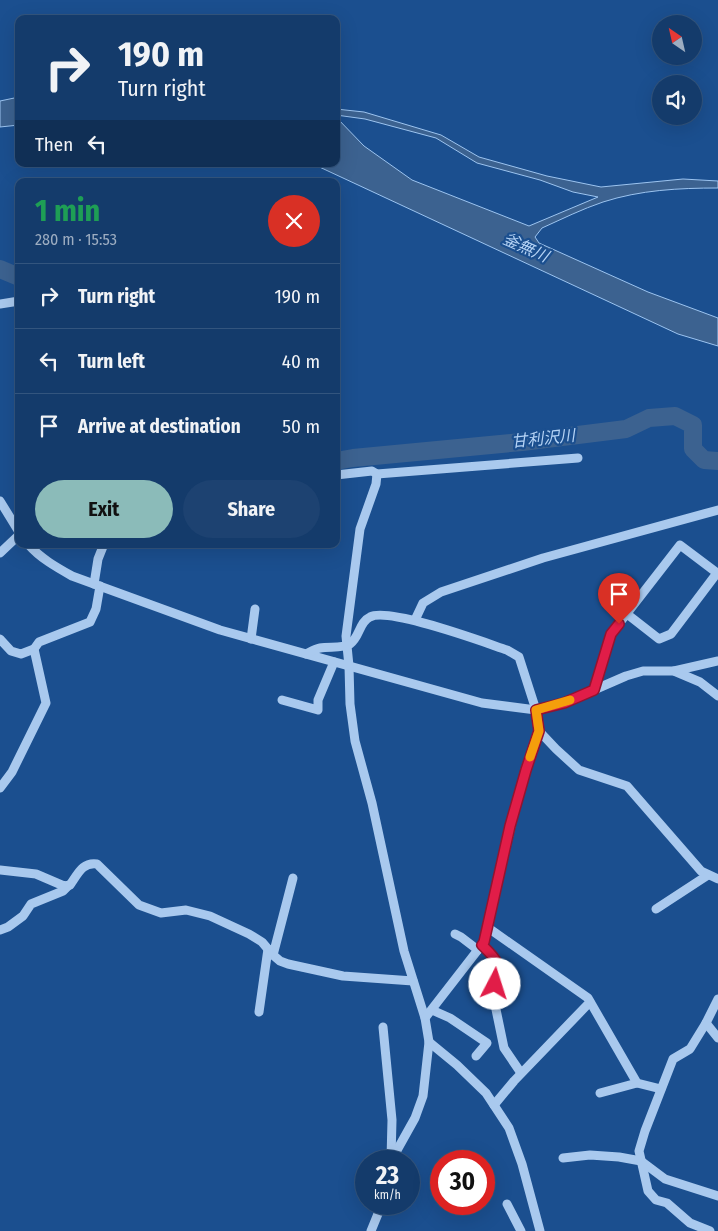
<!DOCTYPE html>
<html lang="en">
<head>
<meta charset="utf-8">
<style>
	body { margin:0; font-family:"Fira Sans Condensed","Noto Sans JP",sans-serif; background:#1d4271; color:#f1f3f6; height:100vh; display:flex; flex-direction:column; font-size:19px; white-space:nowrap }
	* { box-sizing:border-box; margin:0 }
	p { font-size:16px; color:#9dadc1 }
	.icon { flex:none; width:28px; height:28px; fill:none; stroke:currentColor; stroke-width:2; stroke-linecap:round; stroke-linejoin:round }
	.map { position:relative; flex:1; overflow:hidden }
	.side { position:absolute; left:15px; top:178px; width:325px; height:370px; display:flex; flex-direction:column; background:#143b6b; border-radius:10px; box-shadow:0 5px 20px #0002,0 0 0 1px #33557e }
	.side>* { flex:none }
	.top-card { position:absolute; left:15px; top:15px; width:325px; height:152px; border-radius:10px; box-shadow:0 5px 20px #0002,0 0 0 1px #33557e; background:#143b6b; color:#f1f3f6; overflow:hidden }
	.needle { width:32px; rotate:326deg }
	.fabs { position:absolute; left:652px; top:15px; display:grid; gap:10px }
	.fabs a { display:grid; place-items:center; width:50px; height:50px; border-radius:50%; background:#143b6b; box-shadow:0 5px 20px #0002,0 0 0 1px #33557e; font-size:25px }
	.speed { position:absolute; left:355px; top:1150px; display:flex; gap:10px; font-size:25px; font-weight:700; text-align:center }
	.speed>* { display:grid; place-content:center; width:65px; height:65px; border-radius:50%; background:#143b6b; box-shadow:0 5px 20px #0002,0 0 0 1px #33557e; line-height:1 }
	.speed small { font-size:12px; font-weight:400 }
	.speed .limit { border:8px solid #d22; background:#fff; color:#111 }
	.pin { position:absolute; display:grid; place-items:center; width:42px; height:42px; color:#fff; margin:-51px -21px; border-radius:50% 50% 50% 0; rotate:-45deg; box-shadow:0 0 5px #0007 }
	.pin .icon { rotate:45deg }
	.me { position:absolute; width:55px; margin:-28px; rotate:5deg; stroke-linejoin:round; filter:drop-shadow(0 0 4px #0008) }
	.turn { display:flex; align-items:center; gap:18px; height:105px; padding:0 20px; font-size:22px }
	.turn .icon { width:65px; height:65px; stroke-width:2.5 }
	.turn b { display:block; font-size:35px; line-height:42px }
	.then { display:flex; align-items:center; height:48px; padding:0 20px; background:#0003; gap:10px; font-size:19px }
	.round { display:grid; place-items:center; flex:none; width:52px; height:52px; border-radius:26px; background:#1d4271 }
	.head { display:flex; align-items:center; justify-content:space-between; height:85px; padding:0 20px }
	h1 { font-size:30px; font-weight:700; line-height:38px; color:#1e9e55 }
	.action { display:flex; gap:10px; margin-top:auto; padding:10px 20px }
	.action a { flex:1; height:58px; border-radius:30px; background:#8bbbb9; color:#111; font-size:20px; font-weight:700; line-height:58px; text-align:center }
	.action a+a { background:#1d4271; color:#f1f3f6 }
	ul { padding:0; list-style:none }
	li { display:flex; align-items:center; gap:15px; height:65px; padding:0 20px; border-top:1px solid #33557e }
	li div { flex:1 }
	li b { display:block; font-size:19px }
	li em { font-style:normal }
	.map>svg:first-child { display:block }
</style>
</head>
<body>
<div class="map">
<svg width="718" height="1231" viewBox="0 0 718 1231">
	<rect width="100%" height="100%" fill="#1b4f8f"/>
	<!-- water -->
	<g fill="#3c6290" stroke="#9cc4f0">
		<polygon points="19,97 19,125 0,127 0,101"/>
		<path d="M336,109l28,3 77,23 38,22 68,19 54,11 82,-8 35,2v7c-39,0 -78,2 -115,14 -21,7 -41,17 -61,26l-7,9 4,6 109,49 70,26v28l-40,-12 -365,-170h23v-47l28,29 48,34 117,46 69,-29 -25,-5 -33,-12 -63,-17 -41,-25 -71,-19 -29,-4z"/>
	</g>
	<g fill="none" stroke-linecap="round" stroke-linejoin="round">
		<!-- river -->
		<g stroke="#3c6290" stroke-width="18">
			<polyline points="0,269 19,277"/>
			<polyline points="336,461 353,458 522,442 626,429 649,418 675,416 693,425 693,449 704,460 718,461"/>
		</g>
		<!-- minor -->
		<g stroke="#a9c9ee" stroke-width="9">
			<polyline points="0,304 19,301"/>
			<polyline points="377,474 376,484 360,529 346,636 349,666 350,704 355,741 372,803 404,951 425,1018 429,1042 423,1096 415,1118 391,1161"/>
			<polyline points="336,475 372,471 377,474 578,458"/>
			<polyline points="0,501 19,532"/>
			<path d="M28,544c12,14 28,23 44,32l148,54 262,73 54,7 28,-7 62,-27 17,-5h31l26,11 18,14"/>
			<polyline points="0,553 19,535"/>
			<polyline points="94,584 98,559 104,544"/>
			<polyline points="415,620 423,603 441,592 543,558 718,510"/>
			<polyline points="0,639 11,651 21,654 34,649 39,642 90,622 96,609 100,586"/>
			<polyline points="251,639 255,609"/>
			<path d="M306,654c4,-2 9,-5 14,-6 9,-2 22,1 30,-4 10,-7 9,-22 20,-27 19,-10 113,25 137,33l12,7 17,53 3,21 -14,39 -14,56 -27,116 -59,76"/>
			<polyline points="674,671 718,661"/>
			<polyline points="595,690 611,634 680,545 717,573 671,634 659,639 627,614"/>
			<polyline points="282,700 318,710 318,700 334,662"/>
			<polyline points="539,731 556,749 579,770 627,786 701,871 718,879"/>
			<polyline points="0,788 12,772 46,703 34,649"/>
			<path d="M0,870l36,4 28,12 6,-1c8,-11 12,-23 27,-21l42,41 22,8 25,-3 24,6 39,18 13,8 11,13 7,6 8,3 55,12 70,5"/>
			<polyline points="656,909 708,875"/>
			<polyline points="487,927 588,998 637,1083 661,1089"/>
			<polyline points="0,930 8,927 23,916 31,904 63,891 69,885"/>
			<polyline points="455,934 461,937 478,950"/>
			<polyline points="482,945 496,959 498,966 493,995 504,1048 521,1073"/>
			<polyline points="273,955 293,878"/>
			<polyline points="432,1010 450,1018 487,1043 476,1056"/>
			<polyline points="259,1012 268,949"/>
			<polyline points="706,1023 718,1038"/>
			<polyline points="383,1027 392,1120 391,1159"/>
			<polyline points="429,1042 457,1065 486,1093 509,1128 522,1164 540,1231"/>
			<polyline points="600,1093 637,1083"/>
			<polyline points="494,1105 514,1081 590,1002"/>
			<polyline points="563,1158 590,1155 619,1157 641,1161 665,1179 718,1196"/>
			<polyline points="507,1204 521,1231"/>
			<polyline points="371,1231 382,1204"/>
			<polyline points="710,1231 690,1223 667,1203 656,1200 648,1191 639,1151 645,1131 673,1059 690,1049 706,1023 718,999"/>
		</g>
	</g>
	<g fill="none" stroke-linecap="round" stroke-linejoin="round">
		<defs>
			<path id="route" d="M495,984c3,-24 5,-21 -13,-39l2,-3 26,-116 16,-56 13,-39 -3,-21 28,-7 30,-13 17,-56 8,-10"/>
		</defs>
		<!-- route casing -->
		<use href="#route" stroke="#92132f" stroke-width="12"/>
		<!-- route -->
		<use href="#route" stroke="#e11d48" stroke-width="9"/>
		<!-- slow -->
		<polyline stroke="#f59e0b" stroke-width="9" points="530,757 539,731 536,710 570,700"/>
	</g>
	<g text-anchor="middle" stroke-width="4.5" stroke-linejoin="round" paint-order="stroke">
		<!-- water labels -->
		<g font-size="16" font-style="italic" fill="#b5d3f5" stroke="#1b4f8f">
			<text transform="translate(526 247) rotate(24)" y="6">釜無川</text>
			<text transform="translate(543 438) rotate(-6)" y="6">甘利沢川</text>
		</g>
	</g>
</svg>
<div class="fabs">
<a><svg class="needle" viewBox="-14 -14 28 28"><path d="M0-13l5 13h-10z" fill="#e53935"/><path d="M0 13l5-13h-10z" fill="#9dadc1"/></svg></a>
<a><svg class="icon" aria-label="sound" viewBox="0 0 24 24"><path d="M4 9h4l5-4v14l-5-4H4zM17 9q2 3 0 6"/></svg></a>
</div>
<div class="speed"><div>23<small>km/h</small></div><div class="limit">30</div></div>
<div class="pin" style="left:619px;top:624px;background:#d93025"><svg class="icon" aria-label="arrive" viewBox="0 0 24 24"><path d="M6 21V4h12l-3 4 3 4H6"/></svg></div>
<svg class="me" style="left:495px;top:984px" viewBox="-20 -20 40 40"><circle r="19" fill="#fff"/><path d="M0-13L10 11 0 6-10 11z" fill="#e11d48"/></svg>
<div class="top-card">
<div class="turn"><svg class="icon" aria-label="right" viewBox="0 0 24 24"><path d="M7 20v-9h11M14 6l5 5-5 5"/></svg><div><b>190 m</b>Turn right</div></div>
<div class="then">Then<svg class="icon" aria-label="left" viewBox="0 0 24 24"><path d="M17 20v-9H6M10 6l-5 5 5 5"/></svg></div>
</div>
<section class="side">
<div class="head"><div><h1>1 min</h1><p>280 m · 15:53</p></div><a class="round" style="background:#d93025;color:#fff"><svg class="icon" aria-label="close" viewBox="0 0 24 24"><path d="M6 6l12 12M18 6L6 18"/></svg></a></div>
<ul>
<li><svg class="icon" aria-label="right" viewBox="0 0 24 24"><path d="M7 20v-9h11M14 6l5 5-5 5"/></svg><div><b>Turn right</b></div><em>190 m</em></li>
<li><svg class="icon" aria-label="left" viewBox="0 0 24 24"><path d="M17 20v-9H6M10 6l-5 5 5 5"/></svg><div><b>Turn left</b></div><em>40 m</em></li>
<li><svg class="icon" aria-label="arrive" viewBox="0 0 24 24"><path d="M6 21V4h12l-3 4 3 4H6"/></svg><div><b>Arrive at destination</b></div><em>50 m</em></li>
</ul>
<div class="action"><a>Exit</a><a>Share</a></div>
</section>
</div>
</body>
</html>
